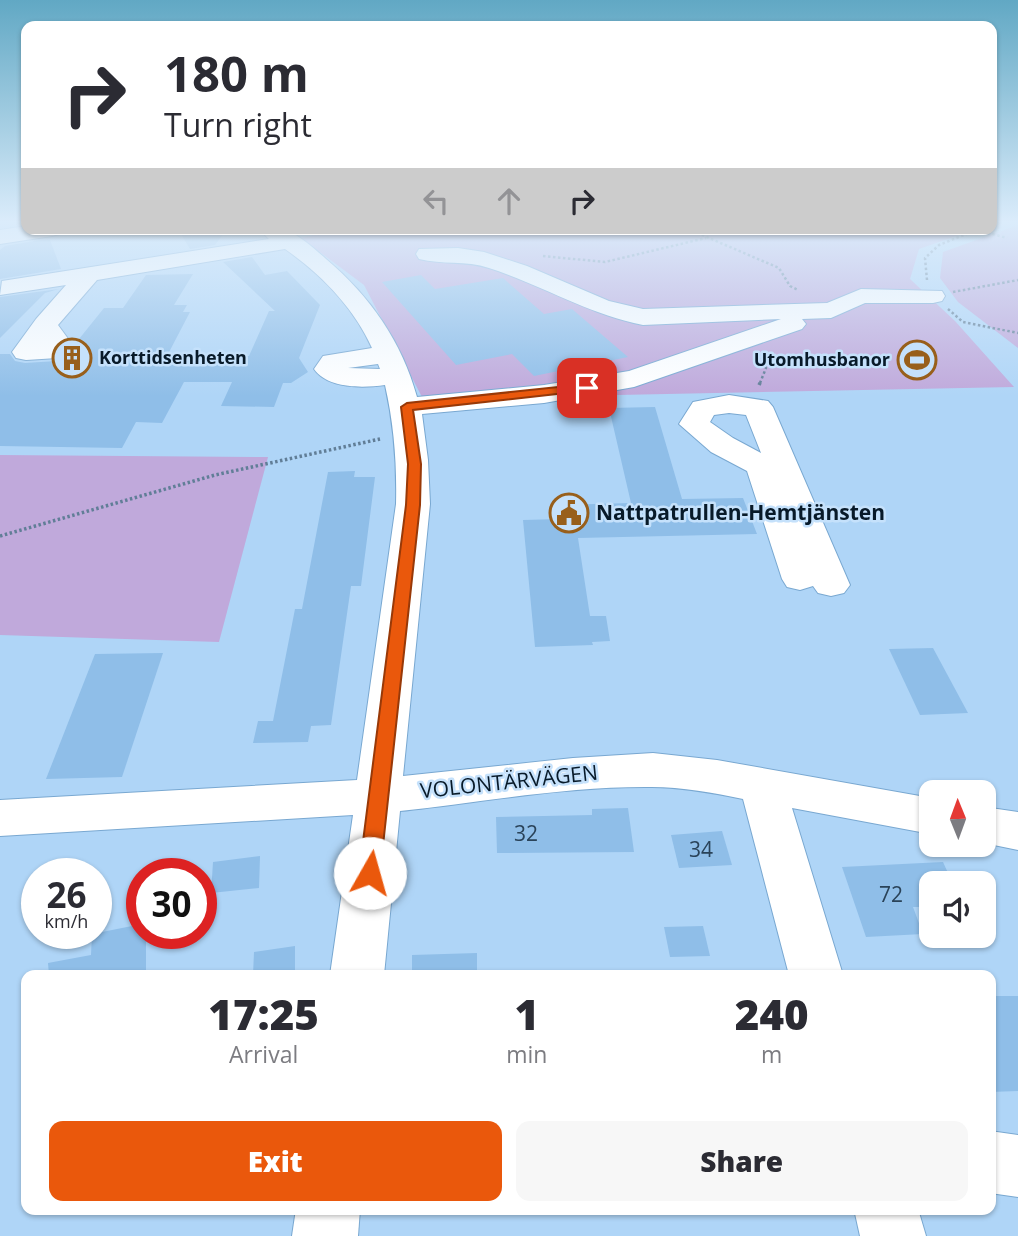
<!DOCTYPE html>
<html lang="en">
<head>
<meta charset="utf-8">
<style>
	body { margin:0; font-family:"Open Sans",sans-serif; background:#f7f7f7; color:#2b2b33; height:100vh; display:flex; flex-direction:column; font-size:26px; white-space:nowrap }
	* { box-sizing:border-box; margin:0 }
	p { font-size:23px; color:#7c7c81 }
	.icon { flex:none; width:38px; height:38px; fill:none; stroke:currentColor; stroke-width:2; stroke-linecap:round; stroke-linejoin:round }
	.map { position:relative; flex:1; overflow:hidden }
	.sheet { position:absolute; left:21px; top:970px; width:975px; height:245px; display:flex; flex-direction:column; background:#fff; border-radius:14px; box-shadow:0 2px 5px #0004 }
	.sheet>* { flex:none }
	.hud { position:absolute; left:21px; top:21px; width:976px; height:214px; border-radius:14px; box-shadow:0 2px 5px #0004; background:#fff; color:#2b2b33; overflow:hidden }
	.needle { width:46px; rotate:359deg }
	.fabs { position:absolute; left:919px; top:780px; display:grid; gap:14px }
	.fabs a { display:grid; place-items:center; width:77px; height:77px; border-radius:14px; background:#fff; box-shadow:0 2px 5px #0004; font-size:35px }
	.speed { position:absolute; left:21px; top:858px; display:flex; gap:14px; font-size:35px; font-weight:700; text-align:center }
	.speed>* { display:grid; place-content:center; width:91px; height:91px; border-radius:50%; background:#fff; box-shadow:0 2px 5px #0004; line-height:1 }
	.speed small { font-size:18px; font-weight:400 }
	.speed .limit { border:10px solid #d22; background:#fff; color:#111 }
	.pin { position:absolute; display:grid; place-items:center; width:60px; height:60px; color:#fff; margin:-30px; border-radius:14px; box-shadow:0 4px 10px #0006 }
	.me { position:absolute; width:77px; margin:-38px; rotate:7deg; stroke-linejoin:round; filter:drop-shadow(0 0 5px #0008) }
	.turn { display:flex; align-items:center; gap:24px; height:147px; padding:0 28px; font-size:32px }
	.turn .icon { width:91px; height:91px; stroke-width:2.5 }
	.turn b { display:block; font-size:49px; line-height:60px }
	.lanes { display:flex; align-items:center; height:66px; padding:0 28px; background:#0003; justify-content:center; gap:35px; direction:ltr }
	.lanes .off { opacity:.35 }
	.eta { display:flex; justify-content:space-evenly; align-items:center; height:119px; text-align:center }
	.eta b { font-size:42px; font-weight:800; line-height:49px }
	.button { display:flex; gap:14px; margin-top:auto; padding:14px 28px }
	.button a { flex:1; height:80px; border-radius:14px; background:#ea580c; color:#fff; font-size:28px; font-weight:800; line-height:80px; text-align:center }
	.button a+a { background:#f7f7f7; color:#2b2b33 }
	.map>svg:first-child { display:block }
</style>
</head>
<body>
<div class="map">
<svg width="1018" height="1236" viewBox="0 0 1018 1236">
	<rect width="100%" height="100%" fill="#afd5f7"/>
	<!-- green -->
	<g fill="#c0a9db">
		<polygon points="1018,225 1018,348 958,302 940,278 943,252"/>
		<polygon points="340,229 976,229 919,249 910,279 955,321 1014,387 423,399 364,285 301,238"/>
		<polygon points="0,455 268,457 219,642 0,635"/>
	</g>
	<!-- building -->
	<g fill="#8fbee8">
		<polygon points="178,229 227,229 215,245 190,249"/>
		<polygon points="41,240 50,240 61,269 0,279 0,250 5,246"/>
		<polygon points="252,257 265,275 287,271 320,305 299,358 308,372 291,383 283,383 274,407 221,406 232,382 184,382 162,423 136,422 122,448 0,446 0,354 10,354 15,361 25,363 73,360 80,351 75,344 104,308 123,308 146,275 193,274 174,305 187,305 183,312 190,312 167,356 249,356 269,311 275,311 223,262"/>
		<polygon points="421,275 435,289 503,278 544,314 572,309 628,357 534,376 512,354 456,365 382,282"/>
		<polygon points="59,289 45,293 0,338 0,297"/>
		<polygon points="655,407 682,499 743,498 757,534 578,538 590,616 606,616 610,641 592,642 593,645 535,647 523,520 561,519 559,505 631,503 609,408"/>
		<polygon points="355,471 354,477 375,477 361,586 351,586 331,725 311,726 308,742 253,743 258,721 273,721 295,609 302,609 328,472"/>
		<polygon points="933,648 968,713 920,715 889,649"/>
		<polygon points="163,653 122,777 46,779 95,654"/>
		<polygon points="628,808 634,852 497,853 496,817 592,815 592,809"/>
		<polygon points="722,831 732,865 679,868 671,835"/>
		<polygon points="260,856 259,888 211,893 213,862"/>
		<polygon points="943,862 953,884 931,884 931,907 913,907 923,934 866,937 842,867"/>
		<polygon points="142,924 142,933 146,933 146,975 49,975 48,963 91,955 92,934"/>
		<polygon points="703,926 710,956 670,957 664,927"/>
		<polygon points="295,946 295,975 253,975 254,952"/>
		<polygon points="477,953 477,975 412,975 412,955"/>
		<polygon points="990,996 1018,996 1018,1091 990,1092"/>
	</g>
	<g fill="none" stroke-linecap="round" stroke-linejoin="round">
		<defs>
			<g id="minor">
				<polygon points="26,226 26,229 63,229 60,234 52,236 0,244 0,230"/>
				<path d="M259,229c8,0 20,-2 27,1 14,6 29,19 40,29 44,37 76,83 91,138l127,-12 85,-14 152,-52 -138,6c-55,-11 -101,-40 -154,-57 -23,-8 -47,-3 -70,-9l-3,-5 3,-5 39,-1 26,4 43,14 82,35 34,8 184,-6 34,-14 81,2 3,5 -3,5 -9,2h-68l-34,15 -29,1 4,5 -4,5 -168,58 -90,16 -122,11 6,46 2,44 -27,272 170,-18 80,-5 64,7 214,38v36l-139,-26 51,167h-54l-46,-176c-29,-6 -61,-12 -91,-12 -84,-1 -169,15 -252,24l-16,164h-54l23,-160 -353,21v-36l357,-20 39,-276c1,-41 -2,-79 -11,-119 -22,3 -57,4 -71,-16l9,-13 49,-8c-18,-40 -51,-74 -87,-99l-188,31 -39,45 19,26 -4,6 -47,3 -10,-2 -4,-6 24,-33 30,-34 -66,10 2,-14 267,-42zM378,364l2,5 -32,-1z"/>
				<path d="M729,395l39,6 5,6 77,178 -6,8 -13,3 -13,-3 -5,-7 -13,4 -13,-3 -5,-8 -35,-108 -36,-19 -32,-28 14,-22zM729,413l17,2 15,38 -28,-15 -23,-16 4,-7z"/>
				<polygon points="984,807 1018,812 1018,850 984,843"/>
				<polygon points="990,1131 1018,1135 1018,1197 990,1193"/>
				<polygon points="296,1209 360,1209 358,1236 292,1236"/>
				<polygon points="854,1209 918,1209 926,1236 860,1236"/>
			</g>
		</defs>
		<!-- minor casing -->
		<use href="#minor" stroke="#79a8d1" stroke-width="2"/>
		<!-- path-far1 -->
		<g stroke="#617e97" stroke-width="2.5" stroke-dasharray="2.5 2.5" stroke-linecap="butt">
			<polyline points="992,225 1000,222"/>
			<polyline points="688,229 779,268 790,286 798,290"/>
			<polyline points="978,230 1007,238"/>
			<polyline points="318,234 339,229"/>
			<polyline points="543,256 605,262 706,238"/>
			<polyline points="927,280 925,258 939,245 979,229"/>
			<polyline points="953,292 1018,280"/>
			<polyline points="948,309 963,322 1018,333"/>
			<polyline points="760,383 766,368 760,355"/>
		</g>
		<!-- path -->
		<g stroke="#617e97" stroke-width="3.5" stroke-dasharray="2.5 2.5" stroke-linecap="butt">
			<polyline points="759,385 761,381"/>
			<polyline points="0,536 215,475 380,439"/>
		</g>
		<!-- minor -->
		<use href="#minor" fill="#fff" fill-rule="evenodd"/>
	</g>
	<!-- sky -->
	<linearGradient id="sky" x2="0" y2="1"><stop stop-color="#61a8c4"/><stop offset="0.56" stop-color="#dbecfb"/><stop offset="1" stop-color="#dbecfb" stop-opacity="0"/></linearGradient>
	<rect width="1018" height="396" fill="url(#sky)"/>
	<!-- route -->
	<polygon fill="#ea580c" stroke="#983908" stroke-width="2" points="587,384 592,385 592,390 413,410 421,464 420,505 380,873 377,878 370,881 362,878 359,873 406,505 408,464 401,407 407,403"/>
	<!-- icons -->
	<defs>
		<symbol id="building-ring" viewBox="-11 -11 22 22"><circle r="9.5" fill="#c5e1fb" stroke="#985f1b" stroke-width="1.5"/><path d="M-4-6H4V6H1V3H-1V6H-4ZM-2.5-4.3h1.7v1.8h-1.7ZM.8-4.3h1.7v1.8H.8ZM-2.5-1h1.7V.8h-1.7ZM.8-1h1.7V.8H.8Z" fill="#985f1b"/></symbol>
		<symbol id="stadium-ring" viewBox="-11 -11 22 22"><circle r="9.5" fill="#c5e1fb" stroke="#985f1b" stroke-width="1.5"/><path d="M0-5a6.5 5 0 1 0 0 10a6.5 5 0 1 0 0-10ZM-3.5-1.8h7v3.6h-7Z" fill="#985f1b"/></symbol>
		<symbol id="civic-ring" viewBox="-11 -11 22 22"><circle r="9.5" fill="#c5e1fb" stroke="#985f1b" stroke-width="1.5"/><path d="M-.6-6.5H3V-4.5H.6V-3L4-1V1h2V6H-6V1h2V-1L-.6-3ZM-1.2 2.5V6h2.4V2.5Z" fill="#985f1b"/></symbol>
	</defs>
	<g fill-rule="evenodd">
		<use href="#building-ring" x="50" y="336" width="44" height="44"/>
		<use href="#stadium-ring" x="895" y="338" width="44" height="44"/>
		<use href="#civic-ring" x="547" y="491" width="44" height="44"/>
	</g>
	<g text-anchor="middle" stroke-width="5" stroke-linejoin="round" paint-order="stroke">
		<!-- far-poi labels -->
		<g font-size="18" font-weight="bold" fill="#081a29" stroke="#c5e1fb" text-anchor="start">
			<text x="99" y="364">Korttidsenheten</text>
			<text x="890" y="366" text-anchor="end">Utomhusbanor</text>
		</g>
		<!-- poi labels -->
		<g font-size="21" font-weight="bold" fill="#081a29" stroke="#c5e1fb" text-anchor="start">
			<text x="596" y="520">Nattpatrullen-Hemtjänsten</text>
		</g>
		<!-- street labels -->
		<g font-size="21" fill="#081a29" stroke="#c5e1fb">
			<text transform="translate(509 782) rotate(-6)" y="7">VOLONTÄRVÄGEN</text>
		</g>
		<!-- near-number labels -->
		<g font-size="21" fill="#2a4359">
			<text x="526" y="841">32</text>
			<text x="701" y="857">34</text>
			<text x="891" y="902">72</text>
		</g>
	</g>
</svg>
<div class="fabs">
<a><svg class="needle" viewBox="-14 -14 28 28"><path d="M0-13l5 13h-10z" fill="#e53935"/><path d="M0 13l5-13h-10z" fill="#7c7c81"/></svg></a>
<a><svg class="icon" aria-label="sound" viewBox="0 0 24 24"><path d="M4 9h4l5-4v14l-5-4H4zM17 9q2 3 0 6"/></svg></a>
</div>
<div class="speed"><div>26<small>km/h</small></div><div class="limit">30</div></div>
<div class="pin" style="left:587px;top:388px;background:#d93025"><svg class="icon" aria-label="arrive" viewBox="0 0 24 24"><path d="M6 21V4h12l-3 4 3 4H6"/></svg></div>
<svg class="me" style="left:370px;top:873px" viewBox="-20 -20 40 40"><circle r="19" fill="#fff"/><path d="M0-13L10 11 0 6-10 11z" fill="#ea580c"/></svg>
<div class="hud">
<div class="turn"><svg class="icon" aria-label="right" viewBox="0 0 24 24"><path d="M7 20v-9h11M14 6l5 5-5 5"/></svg><div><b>180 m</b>Turn right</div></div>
<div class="lanes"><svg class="icon off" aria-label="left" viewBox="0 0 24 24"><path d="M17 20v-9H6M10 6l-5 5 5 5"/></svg><svg class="icon off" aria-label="ahead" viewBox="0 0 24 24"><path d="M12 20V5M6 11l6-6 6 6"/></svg><svg class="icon" aria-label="right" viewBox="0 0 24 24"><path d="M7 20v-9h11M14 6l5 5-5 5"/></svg></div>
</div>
<section class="sheet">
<div class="eta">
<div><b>17:25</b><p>Arrival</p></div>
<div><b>1</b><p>min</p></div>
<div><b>240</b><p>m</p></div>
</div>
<div class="button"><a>Exit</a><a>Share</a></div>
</section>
</div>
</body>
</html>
